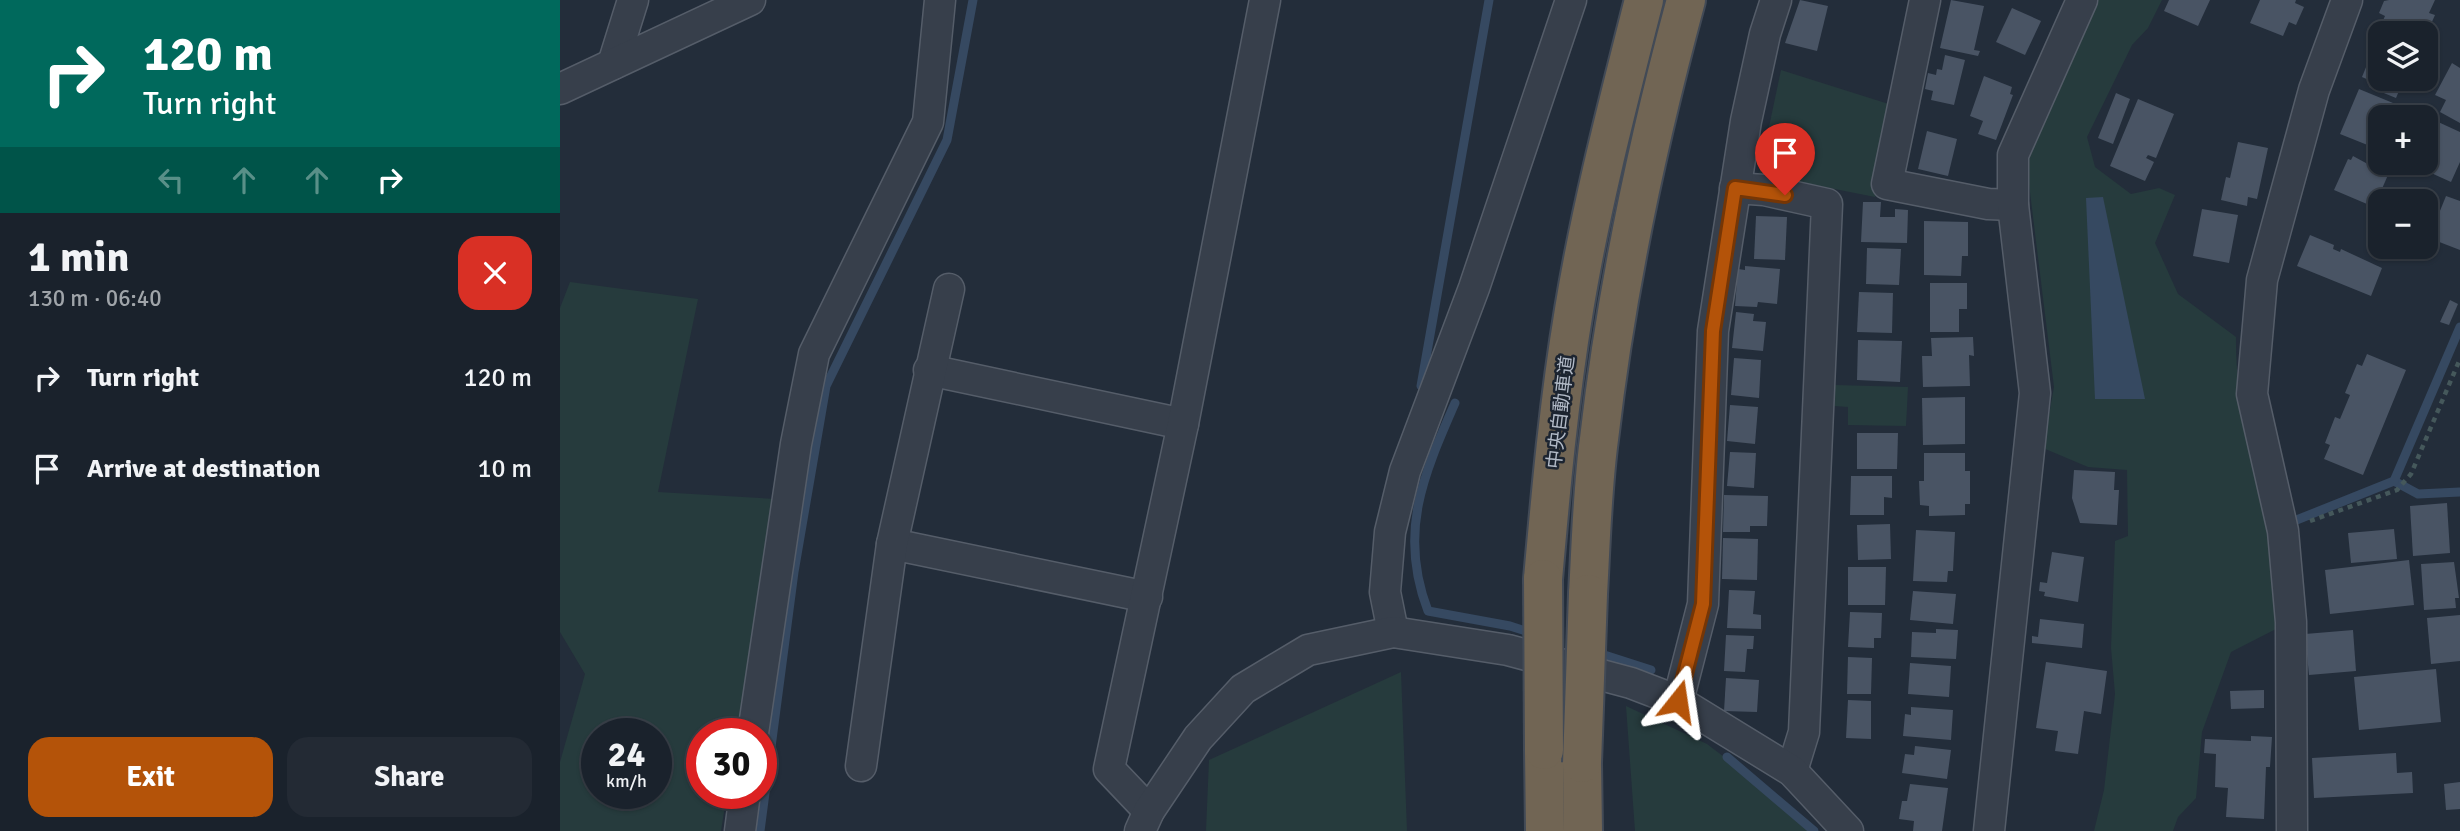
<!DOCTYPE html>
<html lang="en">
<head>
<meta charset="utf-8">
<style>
	body { margin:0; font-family:Signika,"Noto Sans JP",sans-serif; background:#232a34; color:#f1f3f6; height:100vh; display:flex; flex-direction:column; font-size:26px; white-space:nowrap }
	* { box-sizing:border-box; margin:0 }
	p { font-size:23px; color:#9fa4a9 }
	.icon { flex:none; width:38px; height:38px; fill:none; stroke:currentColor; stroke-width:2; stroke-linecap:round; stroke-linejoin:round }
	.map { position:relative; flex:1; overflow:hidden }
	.sheet { display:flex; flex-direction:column; background:#1a222c; width:560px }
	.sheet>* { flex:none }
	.hud { background:#00695c; color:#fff; overflow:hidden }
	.controls { position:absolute; left:1808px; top:21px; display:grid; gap:14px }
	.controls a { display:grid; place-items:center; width:70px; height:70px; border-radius:14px; background:#1a222c; box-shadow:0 2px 5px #0004,0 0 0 2px #383f48; font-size:35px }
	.speed { position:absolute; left:21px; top:718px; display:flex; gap:14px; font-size:35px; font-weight:700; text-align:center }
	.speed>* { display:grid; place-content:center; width:91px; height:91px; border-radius:50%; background:#1a222c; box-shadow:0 2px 5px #0004,0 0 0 2px #383f48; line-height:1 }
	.speed small { font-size:18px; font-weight:400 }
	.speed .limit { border:10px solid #d22; background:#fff; color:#111 }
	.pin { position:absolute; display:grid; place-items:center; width:60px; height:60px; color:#fff; margin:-72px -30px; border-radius:50% 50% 50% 0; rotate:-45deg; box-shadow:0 0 7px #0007 }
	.pin .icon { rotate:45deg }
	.me { position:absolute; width:77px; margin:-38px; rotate:15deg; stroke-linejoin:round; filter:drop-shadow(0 0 5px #0008) }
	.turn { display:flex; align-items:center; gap:24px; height:147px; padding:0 28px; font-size:32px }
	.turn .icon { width:91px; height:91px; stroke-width:2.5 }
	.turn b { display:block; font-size:49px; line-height:60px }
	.lanes { display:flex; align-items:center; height:66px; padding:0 28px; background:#0003; justify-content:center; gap:35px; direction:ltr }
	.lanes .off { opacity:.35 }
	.round { display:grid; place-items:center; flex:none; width:74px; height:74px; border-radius:21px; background:#232a34 }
	.overview { display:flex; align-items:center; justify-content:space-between; height:119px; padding:0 28px }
	h1 { font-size:42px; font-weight:700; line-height:52px }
	.action { display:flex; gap:14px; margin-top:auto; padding:14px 28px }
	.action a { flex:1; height:80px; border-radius:21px; background:#b45309; color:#fff; font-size:28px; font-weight:700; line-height:80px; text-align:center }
	.action a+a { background:#232a34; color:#f1f3f6 }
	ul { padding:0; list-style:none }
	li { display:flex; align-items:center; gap:21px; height:91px; padding:0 28px }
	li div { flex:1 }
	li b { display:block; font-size:26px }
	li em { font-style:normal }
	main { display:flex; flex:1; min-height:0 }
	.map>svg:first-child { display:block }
</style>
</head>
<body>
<main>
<section class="sheet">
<div class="hud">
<div class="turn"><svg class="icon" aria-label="right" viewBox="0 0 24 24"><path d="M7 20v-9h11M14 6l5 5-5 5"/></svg><div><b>120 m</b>Turn right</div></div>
<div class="lanes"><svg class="icon off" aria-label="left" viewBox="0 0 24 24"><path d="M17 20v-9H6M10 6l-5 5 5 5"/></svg><svg class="icon off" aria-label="ahead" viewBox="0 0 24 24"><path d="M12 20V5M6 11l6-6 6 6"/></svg><svg class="icon off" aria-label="ahead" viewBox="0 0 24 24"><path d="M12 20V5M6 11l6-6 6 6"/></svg><svg class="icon" aria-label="right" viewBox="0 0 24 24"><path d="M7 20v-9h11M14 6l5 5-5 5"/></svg></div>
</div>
<div class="overview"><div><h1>1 min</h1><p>130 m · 06:40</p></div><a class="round" style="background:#d93025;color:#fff"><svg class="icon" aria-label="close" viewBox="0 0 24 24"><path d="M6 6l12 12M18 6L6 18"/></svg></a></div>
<ul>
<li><svg class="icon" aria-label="right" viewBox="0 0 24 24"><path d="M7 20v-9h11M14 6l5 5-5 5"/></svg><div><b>Turn right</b></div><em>120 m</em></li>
<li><svg class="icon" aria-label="arrive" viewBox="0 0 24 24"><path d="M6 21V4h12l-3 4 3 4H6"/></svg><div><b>Arrive at destination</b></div><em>10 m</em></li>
</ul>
<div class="action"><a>Exit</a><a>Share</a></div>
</section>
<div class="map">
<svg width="1900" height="831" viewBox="0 0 1900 831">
	<rect width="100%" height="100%" fill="#232d3a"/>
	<!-- green -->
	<g fill="#263b3d" fill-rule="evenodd">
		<path d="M1538,0h64l-14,28 -16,17 -45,92 8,30 36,27 28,-6 16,7 -20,48 23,51 58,43c-1,63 16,109 28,169 8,41 10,81 12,123l-45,23 -29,80 -6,66 -18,19 -5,14h-79l10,-41 11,-96 -4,-46 4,-107 13,-5 -1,-66 -39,-3 -45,-19 11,-61 -28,-227z"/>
		<polygon points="1221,70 1335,106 1315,197 1199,174"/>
		<path d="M10,282l128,17 -40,193 118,7 -39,234h-35v60h25l-6,38h-161v-69l25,-88 -25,-42v-324zM37,733h59v60h-59z"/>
		<polygon points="1275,385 1348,387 1346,426 1288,425 1288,407 1274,406"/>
		<polygon points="841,672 847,831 646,831 649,760"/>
		<polygon points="1066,706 1147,744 1201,785 1252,831 1075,831"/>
	</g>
	<!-- water -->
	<polygon fill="#364961" points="1543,197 1585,399 1535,399 1526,198"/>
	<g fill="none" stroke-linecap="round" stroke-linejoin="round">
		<!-- stream -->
		<g stroke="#364961" stroke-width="9">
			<polyline points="861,386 929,0"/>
			<path d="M895,403c-32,73 -57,130 -27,208l82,15 25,8"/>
			<polyline points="1834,481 1858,494 1900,492"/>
			<polyline points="1734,521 1834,481 1900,327"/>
			<polyline points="1035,652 1091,670"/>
			<polyline points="1167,757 1254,831"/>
			<polyline points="200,831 234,572 266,386 387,140 413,0"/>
		</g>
	</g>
	<!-- building -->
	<g fill="#495464">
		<polygon points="1240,0 1268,6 1257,51 1225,43"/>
		<polygon points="1391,0 1424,6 1414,50 1420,51 1418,56 1380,48"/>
		<polygon points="1609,0 1650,0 1638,26 1604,11"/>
		<polygon points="1700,0 1736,0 1735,3 1744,7 1736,25 1729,22 1723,36 1690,23"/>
		<polygon points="1829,0 1875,0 1869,13 1875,15 1867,33 1836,33 1820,27 1825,16 1819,13 1824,1"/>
		<polygon points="1452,8 1481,21 1465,55 1436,42"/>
		<polygon points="1815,45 1820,47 1820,79 1844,79 1836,98 1809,87 1811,81 1802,77"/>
		<polygon points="1385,55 1405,60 1394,105 1371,100 1373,91 1365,89 1368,73 1376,75 1377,69 1382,70"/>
		<polygon points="1892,63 1900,68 1900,123 1880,112 1886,100 1875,95"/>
		<polygon points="1424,76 1452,87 1450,94 1453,95 1436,140 1418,134 1423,121 1410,116"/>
		<polygon points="1799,89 1833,103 1828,117 1820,117 1820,150 1780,134"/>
		<polygon points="1556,93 1570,99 1553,144 1538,138"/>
		<polygon points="1578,99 1614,114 1596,158 1588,155 1586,158 1594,162 1585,181 1550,166"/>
		<polygon points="1876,121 1900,132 1900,162 1891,182 1849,163 1866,163 1866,140"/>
		<polygon points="1367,131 1397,139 1388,176 1358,169"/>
		<polygon points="1678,142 1708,148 1697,199 1688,197 1687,206 1661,200 1666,177 1670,178"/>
		<polygon points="1793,156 1828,175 1814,207 1774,190 1788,159 1791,160"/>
		<polygon points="1886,196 1900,201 1900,250 1869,238"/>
		<polygon points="1303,202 1321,202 1320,217 1335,217 1335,209 1348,210 1347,243 1301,242"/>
		<polygon points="1642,209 1678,215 1669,263 1633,256"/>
		<polygon points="1196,216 1227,217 1225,260 1194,259"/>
		<polygon points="1364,221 1408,222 1408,256 1402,256 1401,276 1364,275"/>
		<polygon points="1750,235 1774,245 1773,249 1780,252 1781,249 1822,268 1811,296 1737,266"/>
		<polygon points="1307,248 1341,249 1339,285 1306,284"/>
		<polygon points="1185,266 1220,269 1217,304 1198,302 1197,307 1175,306 1178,269 1185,270"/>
		<polygon points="1370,283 1407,283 1407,309 1399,309 1399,332 1370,332"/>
		<polygon points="1299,292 1333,293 1332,333 1297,332"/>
		<polygon points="1890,300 1898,304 1889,325 1880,322"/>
		<polygon points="1176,312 1194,314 1193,321 1206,322 1203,351 1172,348"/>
		<polygon points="1413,337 1414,356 1409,355 1410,386 1363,387 1362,356 1372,356 1371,338"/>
		<polygon points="1298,340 1342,341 1340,382 1297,380"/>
		<polygon points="1807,354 1846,370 1803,475 1764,459 1770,445 1765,443 1775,417 1780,419 1790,395 1785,393 1797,364 1802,366"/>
		<polygon points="1174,358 1201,360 1199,398 1171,395"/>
		<polygon points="1405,397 1405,444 1363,445 1362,398"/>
		<polygon points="1170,405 1198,407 1195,444 1167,441"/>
		<polygon points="1297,433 1338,433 1337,469 1297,469"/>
		<polygon points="1170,452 1196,453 1194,488 1167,486"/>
		<polygon points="1364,453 1405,453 1405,471 1410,471 1410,504 1405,504 1405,515 1369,516 1369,506 1360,505 1359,481 1364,481"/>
		<polygon points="1514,470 1555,472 1554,490 1559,490 1557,525 1520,523 1512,498"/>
		<polygon points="1291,476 1332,476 1332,498 1324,497 1324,515 1290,515"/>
		<polygon points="1164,495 1208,496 1207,526 1190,526 1190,532 1163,532"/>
		<polygon points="1887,503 1890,553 1853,556 1850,506"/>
		<polygon points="1330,524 1331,559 1298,560 1297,525"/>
		<polygon points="1834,529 1837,559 1791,563 1788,533"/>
		<polygon points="1356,530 1395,532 1393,571 1388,571 1387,582 1353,581"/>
		<polygon points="1163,538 1198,539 1197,580 1162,579"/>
		<polygon points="1492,552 1524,557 1518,602 1484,596 1485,592 1479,591 1480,582 1487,583"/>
		<polygon points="1849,560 1854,605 1770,614 1765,570"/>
		<polygon points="1894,562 1899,598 1895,598 1896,608 1864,610 1861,564"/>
		<polygon points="1288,567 1326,567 1325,605 1288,605"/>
		<polygon points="1169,590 1195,591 1193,614 1201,615 1201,629 1167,628"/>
		<polygon points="1353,591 1396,594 1393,624 1350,620"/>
		<polygon points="1290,612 1322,613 1321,638 1314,638 1314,648 1288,647"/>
		<polygon points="1900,615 1900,661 1871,664 1867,618"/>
		<polygon points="1480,619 1524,624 1522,648 1472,643 1472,636 1478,637"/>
		<polygon points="1376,629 1398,630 1396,659 1351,657 1352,632 1376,633"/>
		<polygon points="1793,630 1796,671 1749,675 1745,634"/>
		<polygon points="1166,635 1194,636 1193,649 1187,649 1185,672 1164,671"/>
		<polygon points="1288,657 1312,658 1311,694 1287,694"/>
		<polygon points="1486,662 1547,671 1541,714 1524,711 1518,754 1495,751 1498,731 1476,728"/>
		<polygon points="1350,663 1391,666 1389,697 1348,694"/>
		<polygon points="1876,669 1881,722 1799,730 1794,677"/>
		<polygon points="1166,678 1199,680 1197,712 1164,711"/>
		<polygon points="1704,690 1704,708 1671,709 1670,691"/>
		<polygon points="1288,700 1311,701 1311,739 1286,738"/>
		<polygon points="1351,707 1393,710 1391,740 1343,736 1345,714 1351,715"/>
		<polygon points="1691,736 1712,737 1710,767 1706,767 1704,819 1666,817 1668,788 1655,787 1656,754 1644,753 1645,739 1691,741"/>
		<polygon points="1355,746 1391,750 1387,779 1342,773 1345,754 1354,755"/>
		<polygon points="1836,753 1837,773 1852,772 1853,793 1754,798 1752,758"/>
		<polygon points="1900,782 1900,809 1886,810 1884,784"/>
		<polygon points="1350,784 1388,788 1382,831 1353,831 1354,821 1339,819 1342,801 1347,801"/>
	</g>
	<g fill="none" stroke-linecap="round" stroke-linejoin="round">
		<defs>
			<g id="minor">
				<polyline points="1365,0 1327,184 1428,204 1453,205"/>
				<polyline points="53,64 73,0"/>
				<polyline points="0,89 190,0"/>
				<polyline points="1175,188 1204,190 1267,204 1244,732 1232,771"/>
				<polyline points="369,370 623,424"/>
				<polyline points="332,544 587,597"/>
				<polyline points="833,632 825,592 830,532 845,471 914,288 1011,0"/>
				<polyline points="1118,701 1143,604 1153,331 1186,121 1205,34 1216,0"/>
				<polyline points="193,733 236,444 254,354 368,122 380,0"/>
				<polyline points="301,766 332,544 389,289"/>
				<polyline points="589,811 549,769 623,424 705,0"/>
				<polyline points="180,831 185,793"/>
				<polyline points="580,831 589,811 638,738 683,689 748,650 833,632 948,650 1071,683 1118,701 1232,771 1288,831"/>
				<polyline points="1429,831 1475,393 1453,205 1453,155 1522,0"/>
				<polyline points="1732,831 1731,622 1723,531 1692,394 1702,280 1754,90 1787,0"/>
			</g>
			<g id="highway">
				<path d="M983,579c8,-90 16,-179 31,-269 17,-104 44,-207 70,-310"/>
				<path d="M1028,594c3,-52 4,-104 11,-155 17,-148 48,-295 87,-439"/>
				<polyline points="984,750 985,831"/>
				<polyline points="1022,763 1023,831"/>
			</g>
		</defs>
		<!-- minor casing -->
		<use href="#minor" stroke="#555d69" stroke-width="33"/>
		<!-- highway casing -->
		<use href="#highway" stroke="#424a56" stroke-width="42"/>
		<!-- path -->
		<polyline stroke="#45585b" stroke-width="4.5" stroke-dasharray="5 5" stroke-linecap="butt" points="1750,521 1837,490 1851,474 1900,359"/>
		<!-- minor -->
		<use href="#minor" stroke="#373f4b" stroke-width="30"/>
		<!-- highway -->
		<use href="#highway" stroke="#716554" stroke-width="38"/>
		<defs>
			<g id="highway-bridge">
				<polyline points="983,579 984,750"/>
				<polyline points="1022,763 1028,594"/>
			</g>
		</defs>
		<!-- highway-bridge casing -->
		<use href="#highway-bridge" stroke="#424a56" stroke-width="42" stroke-linecap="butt"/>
		<!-- highway-bridge -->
		<use href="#highway-bridge" stroke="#716554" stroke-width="38"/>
	</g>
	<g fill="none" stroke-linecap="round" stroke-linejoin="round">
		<defs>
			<polyline id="route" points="1118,701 1143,604 1153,331 1175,188 1225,195"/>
		</defs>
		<!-- route casing -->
		<use href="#route" stroke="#753606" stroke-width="18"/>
		<!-- route -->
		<use href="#route" stroke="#b45309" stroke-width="12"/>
	</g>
	<g text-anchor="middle" stroke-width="5" stroke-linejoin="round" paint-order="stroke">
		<!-- street labels -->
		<g font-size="19" fill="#b2bac7" stroke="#1c2430">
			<text transform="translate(1000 412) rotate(-83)" y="7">中央自動車道</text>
		</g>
	</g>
</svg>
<div class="controls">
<a><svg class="icon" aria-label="layers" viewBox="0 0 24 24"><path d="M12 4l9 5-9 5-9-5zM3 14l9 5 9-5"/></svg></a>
<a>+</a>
<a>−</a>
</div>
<div class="speed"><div>24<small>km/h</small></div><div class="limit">30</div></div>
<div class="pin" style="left:1225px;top:195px;background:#d93025"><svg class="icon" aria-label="arrive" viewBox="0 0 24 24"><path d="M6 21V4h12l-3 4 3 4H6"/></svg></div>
<svg class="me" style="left:1118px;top:701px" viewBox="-20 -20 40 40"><path d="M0-17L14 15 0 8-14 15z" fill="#b45309" stroke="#fff" stroke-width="4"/></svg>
</div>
</main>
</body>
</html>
